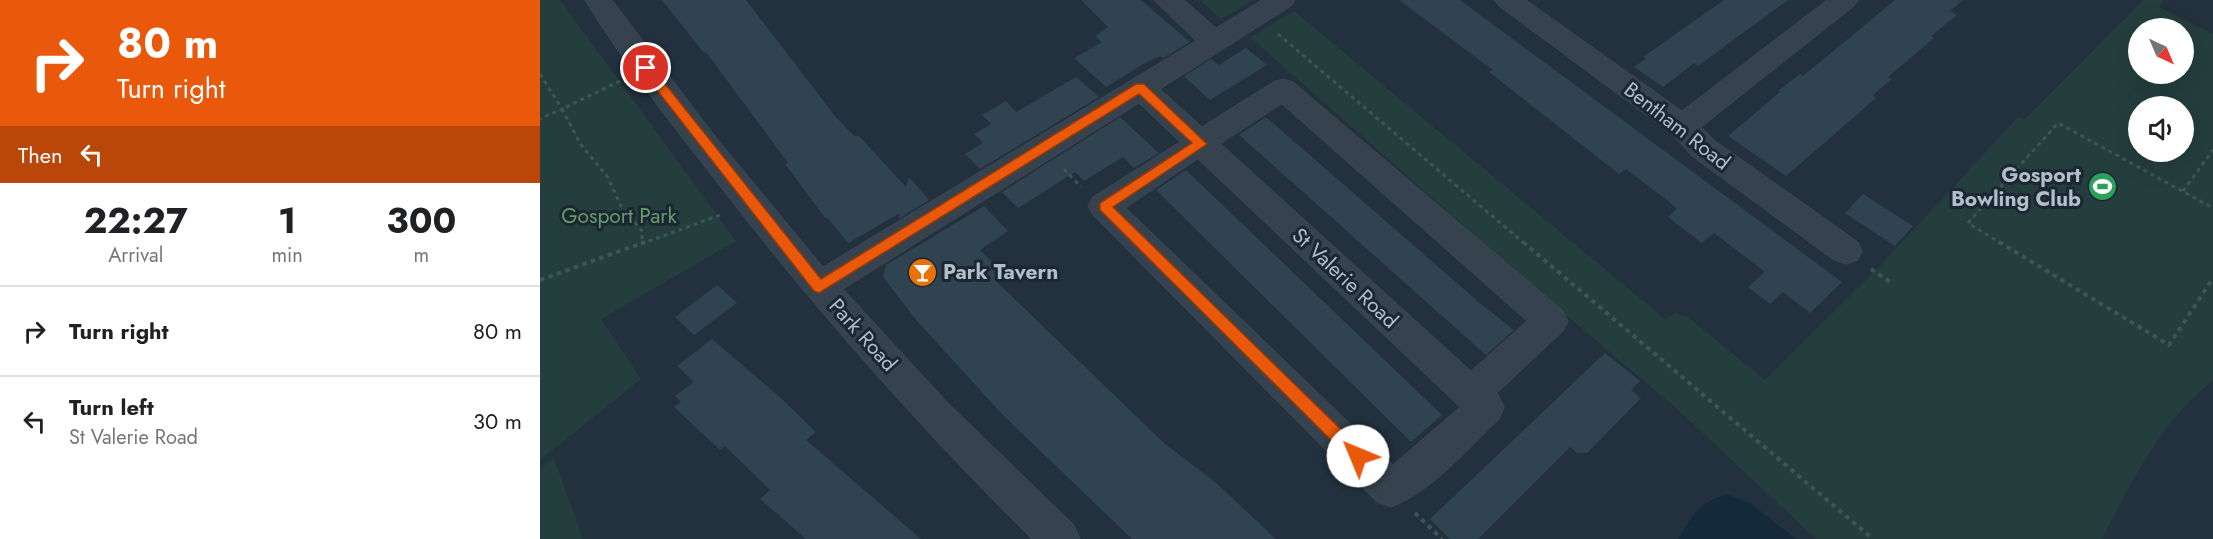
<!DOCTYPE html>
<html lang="en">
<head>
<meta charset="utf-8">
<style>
	body { margin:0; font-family:Jost,sans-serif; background:#f2f2f2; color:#202124; height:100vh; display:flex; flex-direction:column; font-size:22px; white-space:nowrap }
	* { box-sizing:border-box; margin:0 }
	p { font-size:20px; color:#757577 }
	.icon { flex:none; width:33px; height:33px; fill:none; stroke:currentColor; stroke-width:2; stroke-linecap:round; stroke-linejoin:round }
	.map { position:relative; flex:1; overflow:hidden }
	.sheet { display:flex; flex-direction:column; background:#fff; width:540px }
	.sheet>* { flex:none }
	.guide { background:#ea580c; color:#fff; overflow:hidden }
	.needle { width:39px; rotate:136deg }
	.fabs { position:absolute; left:1588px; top:18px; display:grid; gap:12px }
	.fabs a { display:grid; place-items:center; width:66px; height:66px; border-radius:50%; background:#fff; box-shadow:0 6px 24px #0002; font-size:30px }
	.pin { position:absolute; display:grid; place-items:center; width:51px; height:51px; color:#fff; margin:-26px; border:3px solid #fff; border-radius:50%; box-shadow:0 2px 6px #0007 }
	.me { position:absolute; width:66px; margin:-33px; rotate:315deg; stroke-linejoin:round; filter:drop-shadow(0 0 4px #0008) }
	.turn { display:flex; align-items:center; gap:21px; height:126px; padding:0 18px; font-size:27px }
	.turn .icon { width:78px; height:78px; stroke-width:2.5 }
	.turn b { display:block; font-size:42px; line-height:51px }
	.then { display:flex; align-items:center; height:57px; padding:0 18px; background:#0003; gap:12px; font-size:22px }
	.eta { display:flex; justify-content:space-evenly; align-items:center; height:102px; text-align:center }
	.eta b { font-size:36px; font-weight:700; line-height:42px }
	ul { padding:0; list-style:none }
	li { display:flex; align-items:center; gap:18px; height:90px; padding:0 18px; border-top:2px solid #e0e0e0 }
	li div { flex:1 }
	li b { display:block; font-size:22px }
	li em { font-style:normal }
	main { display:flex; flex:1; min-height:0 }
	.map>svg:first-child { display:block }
</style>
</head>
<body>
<main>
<section class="sheet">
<div class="guide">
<div class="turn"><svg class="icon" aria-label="right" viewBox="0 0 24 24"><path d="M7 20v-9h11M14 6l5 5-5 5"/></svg><div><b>80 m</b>Turn right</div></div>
<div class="then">Then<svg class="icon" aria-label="left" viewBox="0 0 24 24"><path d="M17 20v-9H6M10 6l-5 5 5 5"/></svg></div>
</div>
<div class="eta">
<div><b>22:27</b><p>Arrival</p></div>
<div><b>1</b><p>min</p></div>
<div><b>300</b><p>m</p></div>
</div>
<ul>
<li><svg class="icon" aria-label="right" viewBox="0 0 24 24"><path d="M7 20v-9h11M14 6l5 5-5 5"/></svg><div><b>Turn right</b></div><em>80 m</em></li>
<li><svg class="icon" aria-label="left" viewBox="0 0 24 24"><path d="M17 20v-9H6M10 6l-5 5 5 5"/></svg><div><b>Turn left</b><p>St Valerie Road</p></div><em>30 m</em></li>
</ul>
</section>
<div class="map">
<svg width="1673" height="539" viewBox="0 0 1673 539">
	<rect width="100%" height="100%" fill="#22313d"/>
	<!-- green -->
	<g fill="#243e3d" fill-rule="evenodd">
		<polygon points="0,0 20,0 196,241 61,319 101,379 0,460"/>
		<polygon points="660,0 714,0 681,19"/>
		<path d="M1603,0h21l-5,7 54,27v347c-49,35 -84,105 -111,158h-286l-140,-131 -135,-114 -291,-257 44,-26 371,308 10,-6 13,4 77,63 113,-112 140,-151 6,3zM1599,28h45v46h-45zM1599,106h45v46h-45z"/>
		<polygon points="14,457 14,458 43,539 0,539 0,469"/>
	</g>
	<!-- water -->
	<path fill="#142a3b" d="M1189,495l21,8 46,36h-118c14,-22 24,-41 51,-44z"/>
	<!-- building -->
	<g fill="#304351">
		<polygon points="122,0 206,0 295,116 314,136 319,136 366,187 369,177 389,200 358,219 360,213 308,243 288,218 286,219 245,164 248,163 166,52 164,53"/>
		<polygon points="541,0 601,0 650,42 623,58 620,56 605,63 566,87 534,58 562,42 555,36 568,27"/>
		<polygon points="859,0 920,0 1302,282 1270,313 1243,292 1230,304 1208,287 1225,272 1174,233 1162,243 1128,217 1137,209 1128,201 1086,169 1079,174 949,72 953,70"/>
		<polygon points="1184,0 1248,0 1158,66 1154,63 1123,87 1094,67 1106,59 1103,57"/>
		<polygon points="1355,0 1423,0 1410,11 1417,15 1391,36 1394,38 1348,77 1352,79 1333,95 1336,98 1246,176 1188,136 1240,92 1238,91 1260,74 1263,76"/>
		<polygon points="706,48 727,65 670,100 644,76 671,59 679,65"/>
		<polygon points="536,77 559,97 440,169 425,154 443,143 434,134 451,124 442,115 466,101 476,112"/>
		<polygon points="580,117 619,153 594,168 583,157 544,181 535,172 478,208 462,192"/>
		<polygon points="726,117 941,304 974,330 946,355 699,135"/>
		<polygon points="646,170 735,255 902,415 871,442 616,190"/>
		<polygon points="1323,194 1373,226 1355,246 1305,213"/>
		<polygon points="444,206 468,231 440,250 464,274 455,280 625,444 674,481 736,539 592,539 463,415 377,321 343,277 346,265"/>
		<polygon points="177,285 197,303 154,335 135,317"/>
		<polygon points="172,339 242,399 276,432 266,440 381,539 266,539 220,499 230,490 185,446 180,450 134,407 141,402 135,396 154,382 137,366"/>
		<polygon points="1065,353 1100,381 1091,390 1101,398 1047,453 1037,453 1030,447 938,539 910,539 890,519"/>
	</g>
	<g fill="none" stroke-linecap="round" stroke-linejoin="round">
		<defs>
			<g id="minor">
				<path d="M45,0h27l102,135 109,132 373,-226 -42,-41h30l32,28 46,-28h33l-4,6 -131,83 42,38 71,-45 10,-3 10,3 270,229 5,10 -5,10 -66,62 7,14 -5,12c-33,31 -65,71 -108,88l-14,-5 -284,-287 -5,-9 5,-9 87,-55 -41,-39 -296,186 104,113 127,123 6,14h-48c-115,-114 -221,-234 -319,-362 -45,-57 -90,-115 -128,-177zM742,104l245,217 -56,50 -250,-227zM658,159l262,248 -67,58 -267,-257z"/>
				<polygon points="955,0 986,0 1142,111 1287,0 1318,0 1314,6 1161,127 1174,140 1318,242 1322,251 1318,260 1306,264 1294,260 1152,156 1132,134 959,6"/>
			</g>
		</defs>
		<!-- minor casing -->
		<use href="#minor" stroke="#424e59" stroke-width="1"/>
		<!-- path-far1 -->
		<g stroke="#3c5654" stroke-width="3" stroke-dasharray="4 4" stroke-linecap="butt">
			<polyline points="738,34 985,244"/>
			<polyline points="0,74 22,109 0,119"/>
			<polyline points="80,81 22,109 41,145 67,176 81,206 103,232 101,243"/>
			<polyline points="524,169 541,187"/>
			<polyline points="1643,191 1673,150"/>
			<polyline points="101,244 183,214"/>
			<polyline points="1462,244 1428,223 1518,123 1673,208"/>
		</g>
		<!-- path -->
		<g stroke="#3c5654" stroke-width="4" stroke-dasharray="4.5 4.5" stroke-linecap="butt">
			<polyline points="983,242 1333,539"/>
			<polyline points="1459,242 1629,345 1673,278"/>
			<polyline points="1331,269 1353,284"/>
			<polyline points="0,280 105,242"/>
			<polyline points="875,513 902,539"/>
		</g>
		<!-- minor -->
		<use href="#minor" fill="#36424d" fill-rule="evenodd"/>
	</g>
	<!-- route -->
	<polygon fill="#ea580c" stroke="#983908" stroke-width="1.5" points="106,64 110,65 281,279 596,84 604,84 667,144 573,207 823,451 825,456 823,461 818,463 812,461 560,210 560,203 652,143 599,94 279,293 274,291 102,71 102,65"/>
	<!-- icons -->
	<defs>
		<symbol id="stadium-disc" viewBox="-11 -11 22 22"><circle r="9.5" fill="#2e9e5b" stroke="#1b2732"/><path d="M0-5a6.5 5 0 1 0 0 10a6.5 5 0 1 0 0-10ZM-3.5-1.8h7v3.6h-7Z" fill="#fff"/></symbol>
		<symbol id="bar-disc" viewBox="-11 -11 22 22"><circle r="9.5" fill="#e8710a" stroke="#1b2732"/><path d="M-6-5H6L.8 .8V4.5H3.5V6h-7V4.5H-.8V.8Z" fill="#fff"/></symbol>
	</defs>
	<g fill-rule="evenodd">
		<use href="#stadium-disc" x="1546" y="170" width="33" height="33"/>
		<use href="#bar-disc" x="366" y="256" width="33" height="33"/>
	</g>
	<g text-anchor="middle" stroke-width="6" stroke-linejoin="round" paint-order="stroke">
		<!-- street labels -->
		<g font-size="21" fill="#b1bdc8" stroke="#1b2732">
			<text transform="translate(1137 126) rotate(38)" y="7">Bentham Road</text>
			<text transform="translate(805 278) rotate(43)" y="7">St Valerie Road</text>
			<text transform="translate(323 335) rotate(48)" y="7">Park Road</text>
		</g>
		<!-- poi labels -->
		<g font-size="21" font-weight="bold" fill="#b1bdc8" stroke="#1b2732" text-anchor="end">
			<text x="1541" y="182">Gosport<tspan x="1541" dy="24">Bowling Club</tspan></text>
			<text x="403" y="279" text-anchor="start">Park Tavern</text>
		</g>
		<!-- park labels -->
		<g font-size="21" fill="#679b6b" stroke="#1b2732">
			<text x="79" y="223">Gosport Park</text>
		</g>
	</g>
</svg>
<div class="fabs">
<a><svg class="needle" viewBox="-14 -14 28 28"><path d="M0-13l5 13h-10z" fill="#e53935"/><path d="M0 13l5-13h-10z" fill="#757577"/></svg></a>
<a><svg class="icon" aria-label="sound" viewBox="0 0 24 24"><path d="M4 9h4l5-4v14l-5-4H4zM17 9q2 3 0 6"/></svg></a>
</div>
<div class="pin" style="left:106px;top:68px;background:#d93025"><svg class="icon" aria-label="arrive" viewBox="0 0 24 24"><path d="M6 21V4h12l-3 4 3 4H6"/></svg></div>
<svg class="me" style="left:818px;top:456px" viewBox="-20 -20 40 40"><circle r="19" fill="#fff"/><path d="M0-13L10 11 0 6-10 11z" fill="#ea580c"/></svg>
</div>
</main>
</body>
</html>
